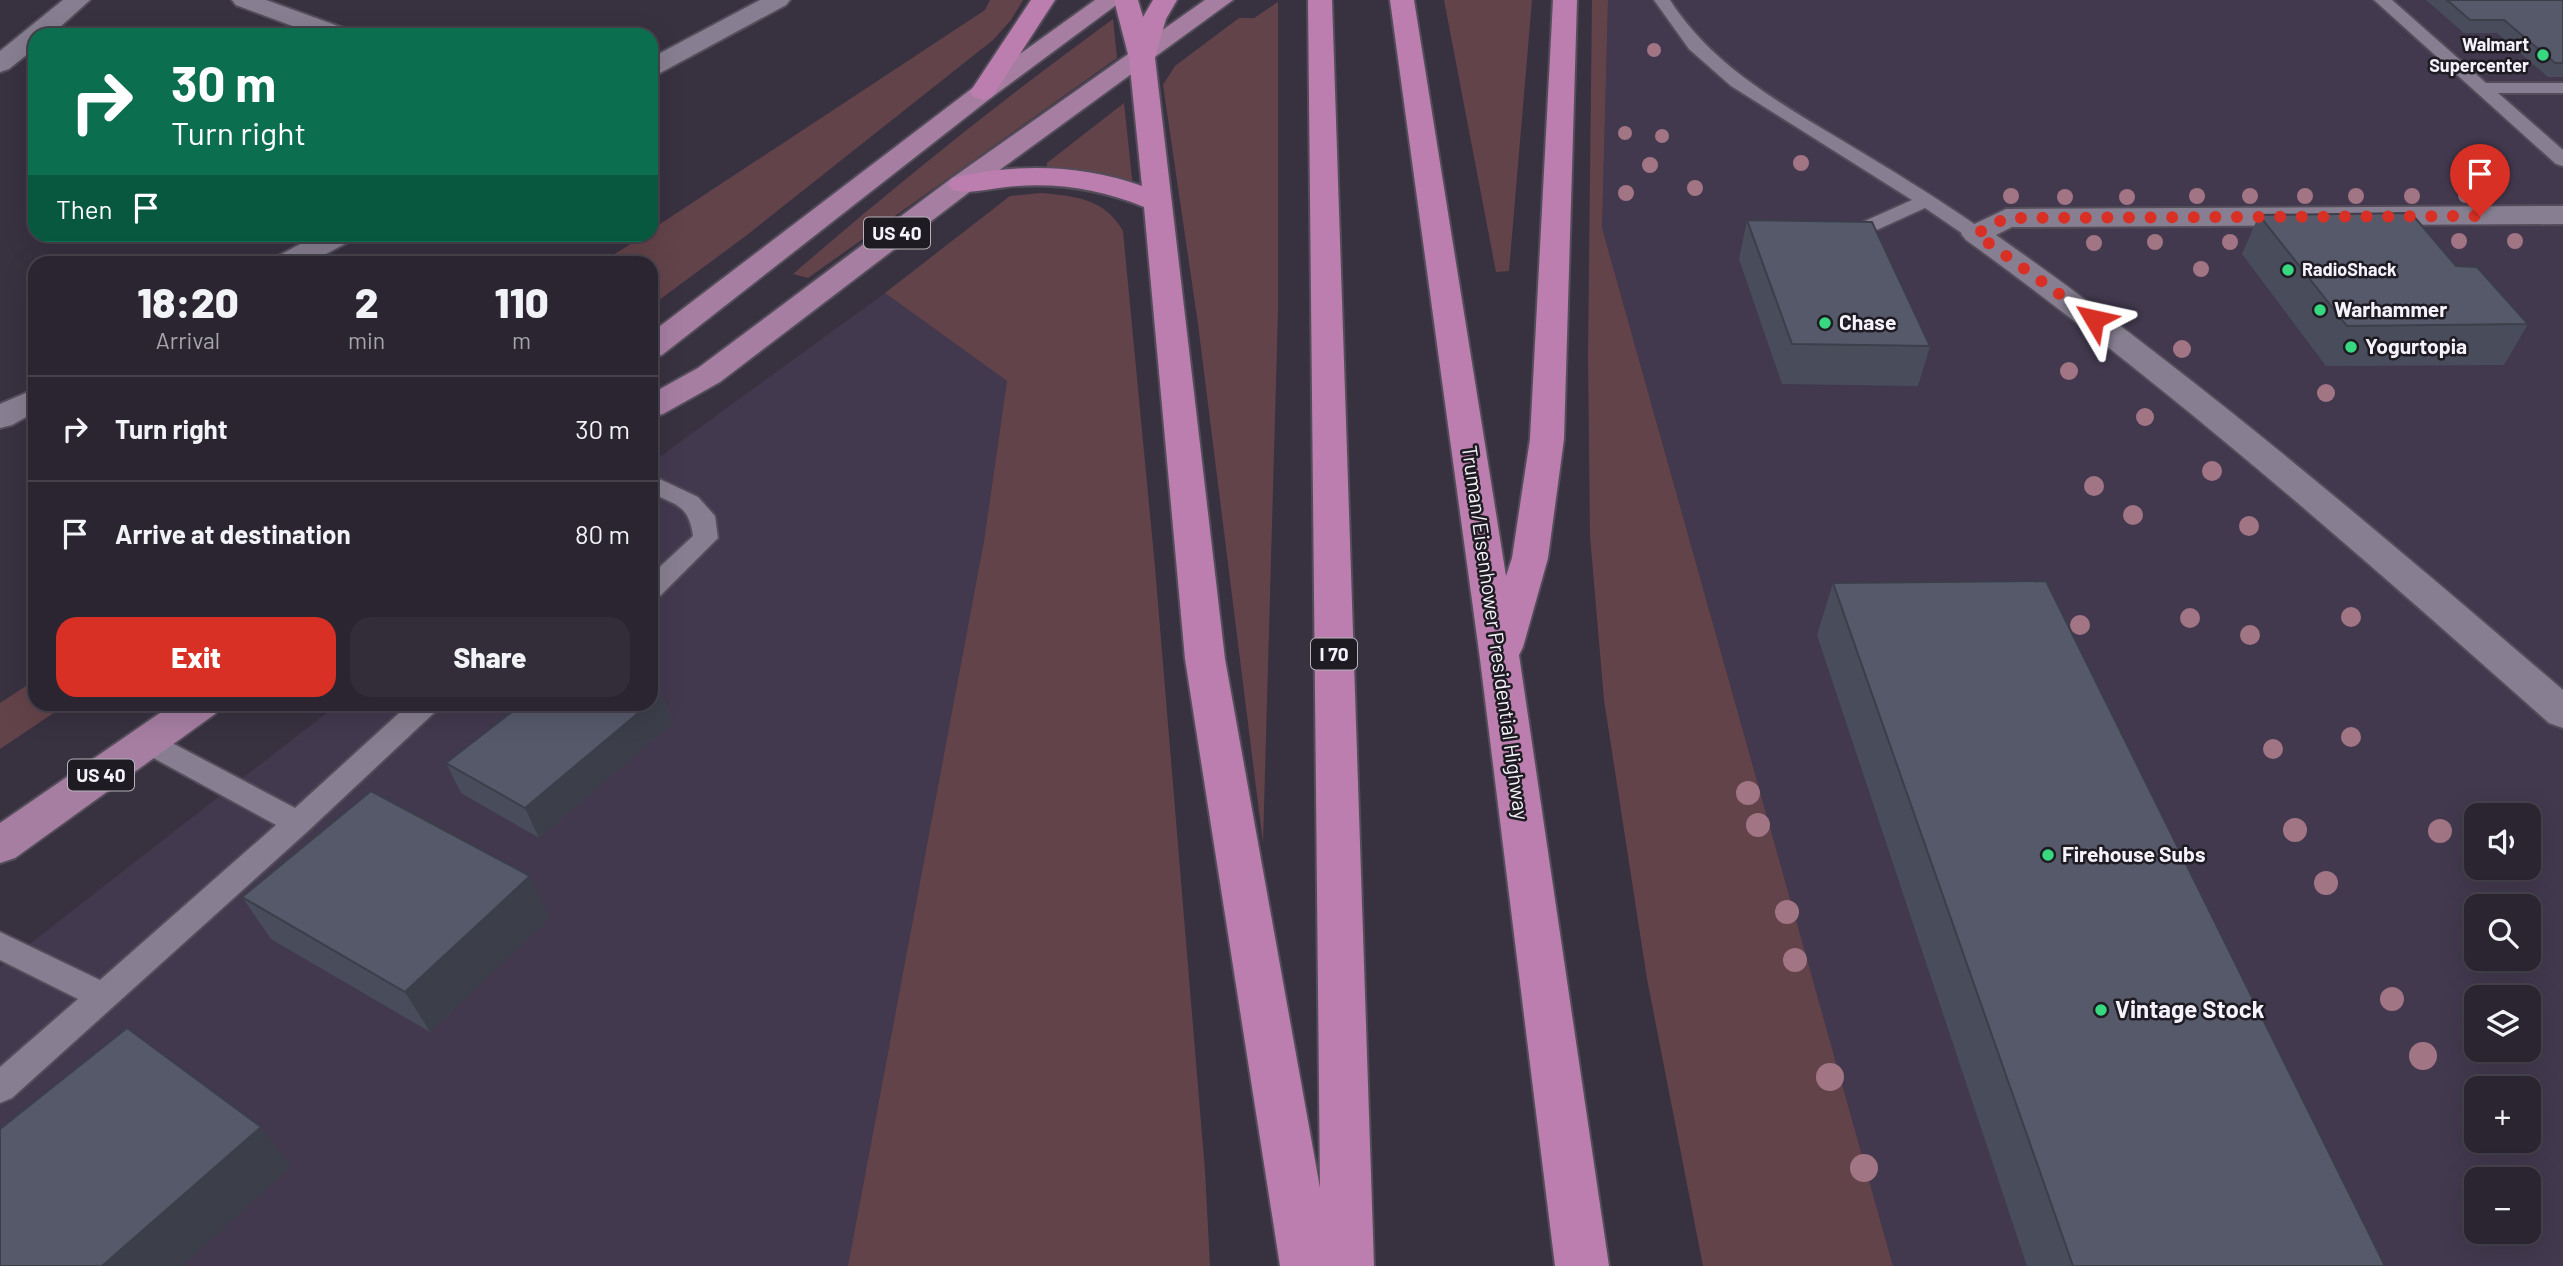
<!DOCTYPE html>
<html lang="en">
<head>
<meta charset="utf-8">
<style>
	body { margin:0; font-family:Barlow,sans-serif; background:#322d38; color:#f1f3f6; height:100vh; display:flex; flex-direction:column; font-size:26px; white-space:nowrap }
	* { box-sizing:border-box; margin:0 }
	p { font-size:23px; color:#a5a5ab }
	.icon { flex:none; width:38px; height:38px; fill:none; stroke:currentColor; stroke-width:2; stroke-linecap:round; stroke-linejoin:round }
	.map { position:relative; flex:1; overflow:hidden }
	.drawer { position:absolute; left:28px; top:256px; width:630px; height:455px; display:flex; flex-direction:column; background:#2a2530; border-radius:21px; box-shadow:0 7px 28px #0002,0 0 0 2px #46424c }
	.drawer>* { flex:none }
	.banner { position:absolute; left:28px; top:28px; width:630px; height:214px; border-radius:21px; box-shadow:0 7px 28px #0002,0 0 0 2px #46424c; background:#0b6e4f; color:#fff; overflow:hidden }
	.buttons { position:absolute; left:2464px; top:803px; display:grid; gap:14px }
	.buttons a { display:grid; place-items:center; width:77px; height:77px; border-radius:14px; background:#2a2530; box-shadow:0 7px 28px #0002,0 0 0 2px #46424c; font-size:35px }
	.pin { position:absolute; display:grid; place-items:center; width:60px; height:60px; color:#fff; margin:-72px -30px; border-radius:50% 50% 50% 0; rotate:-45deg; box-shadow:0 0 7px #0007 }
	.pin .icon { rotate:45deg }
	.me { position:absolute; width:77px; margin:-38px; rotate:306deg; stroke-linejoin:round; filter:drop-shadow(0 0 5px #0008) }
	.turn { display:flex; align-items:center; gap:24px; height:147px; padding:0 28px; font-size:32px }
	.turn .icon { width:91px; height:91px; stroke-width:2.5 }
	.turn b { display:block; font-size:49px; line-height:60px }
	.then { display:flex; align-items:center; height:66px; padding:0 28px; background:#0003; gap:14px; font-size:26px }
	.eta { display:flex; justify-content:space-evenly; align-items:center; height:119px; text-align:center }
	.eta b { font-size:42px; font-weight:800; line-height:49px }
	.button { display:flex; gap:14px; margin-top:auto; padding:14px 28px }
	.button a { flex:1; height:80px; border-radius:21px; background:#d93025; color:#fff; font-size:28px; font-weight:800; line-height:80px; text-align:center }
	.button a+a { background:#322d38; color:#f1f3f6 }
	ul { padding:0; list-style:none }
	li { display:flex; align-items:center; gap:21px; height:105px; padding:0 28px; border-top:2px solid #46424c }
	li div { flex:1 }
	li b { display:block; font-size:26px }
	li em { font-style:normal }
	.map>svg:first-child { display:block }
</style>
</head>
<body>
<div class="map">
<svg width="2563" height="1266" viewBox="0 0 2563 1266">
	<rect width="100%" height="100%" fill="#383140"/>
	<!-- built -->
	<g fill="#42394e" fill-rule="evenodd">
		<path d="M1608,0h955v1266h-670l-291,-1038zM2476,816h53v52h-53zM2476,906h53v53h-53zM2476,998h53v52h-53zM2476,1088h53v53h-53zM2476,1180h53v52h-53z"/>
		<polygon points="885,293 1007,381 984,541 848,1266 0,1266 0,967 338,704 651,704 651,463"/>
	</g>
	<!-- green -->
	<g fill="#63434a">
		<polygon points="990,0 1023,0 1011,20 993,40 747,235 651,306 651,262 619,262 613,255 645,235 651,234 651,230 985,10"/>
		<polygon points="1444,0 1532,0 1509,271 1496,272"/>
		<polygon points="1592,0 1608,0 1602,228 1893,1266 1703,1266 1647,979 1604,700 1590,536 1588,356"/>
		<polygon points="1278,2 1278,311 1263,843 1198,324 1163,85 1175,66 1239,18 1254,18"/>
		<path d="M1113,19l4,39 -309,220 -15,-4c104,-90 210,-175 320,-255z"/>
		<path d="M1124,103l9,85c-29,-14 -55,-18 -86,-19v-6z"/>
		<path d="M1041,193c35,3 64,6 82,38l32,336 50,604 5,95h-362l136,-725 23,-160 -122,-88 125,-97z"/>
		<polygon points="35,680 35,704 67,704 0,749 0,703"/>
	</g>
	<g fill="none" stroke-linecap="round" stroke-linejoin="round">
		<defs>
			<g id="lane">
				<path d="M1654,0h16c41,64 105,100 168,138 50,30 98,59 145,92l3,4 -3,4h-14l-44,-30 -55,25h-14l-3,-4 3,-4 56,-25 -181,-114 -42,-37z"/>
				<polygon points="2374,0 2392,0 2486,83 2563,83 2563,93 2498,93 2563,150 2563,166 2556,164"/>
				<path d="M651,475l47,22 17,19 3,22 -58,58 -9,3v-24l42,-39c-4,-31 -17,-31 -42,-43z"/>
				<polygon points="409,704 440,704 436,711 308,831 12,1098 0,1103 0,1067 78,999 0,960 0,932 100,980 276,825 137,749 133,742 137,735 147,732 157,735 295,808"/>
			</g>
			<g id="street">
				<polygon points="63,0 90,0 51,35 35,35 35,48 9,69 0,72 0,51"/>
				<polygon points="232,0 266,0 349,30 352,35 317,35 236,5"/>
				<polygon points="760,0 790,0 786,5 660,73 651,76 651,58"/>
				<path d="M2563,206v18l-551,3 -16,8c199,140 383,297 567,455v38l-14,-5c-189,-168 -378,-335 -583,-483l-5,-6 5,-6 40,-19z"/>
				<polygon points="319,234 356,234 352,240 311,262 274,262 278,256"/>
				<polygon points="35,389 35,412 12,425 0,428 0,404"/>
			</g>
			<g id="primary">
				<polygon points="1095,0 1123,0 992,97 662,355 651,358 651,333 974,87"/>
				<polygon points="1205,0 1233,0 972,190 720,382 663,414 651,417 651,394 698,368 952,178"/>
				<polygon points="173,704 221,704 215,714 15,858 0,863 0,823"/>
			</g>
			<g id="highway">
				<polygon points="1031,0 1055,0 992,97 983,100 974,97 970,92"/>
				<path d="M1114,0h24l5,17 10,-17h24l-11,19 -11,39 70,601 95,529 -12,-1188h24l42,1266h-94l-95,-607 -41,-452c-42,-17 -82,-24 -127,-21 -21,1 -45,9 -65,4l-4,-6 4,-6c62,-15 130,-14 190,8l-13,-128z"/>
				<polygon points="1390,0 1414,0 1506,576 1512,558 1530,439 1553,0 1577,0 1564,439 1548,558 1523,647 1519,655 1609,1266 1555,1266 1480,659"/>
			</g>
		</defs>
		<!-- lane casing -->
		<use href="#lane" stroke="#534d5a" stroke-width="4"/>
		<!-- street casing -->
		<use href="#street" stroke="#534d5a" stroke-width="4"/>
		<!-- primary casing -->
		<use href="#primary" stroke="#534d5a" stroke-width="4"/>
		<!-- highway casing -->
		<use href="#highway" stroke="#534d5a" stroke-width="4"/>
		<!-- lane -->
		<use href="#lane" fill="#877f91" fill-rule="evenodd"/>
		<!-- street -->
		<use href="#street" fill="#877f91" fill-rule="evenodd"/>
		<!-- primary -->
		<use href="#primary" fill="#a67ea2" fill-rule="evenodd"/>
		<!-- highway -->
		<use href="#highway" fill="#bb7eae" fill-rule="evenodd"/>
	</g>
	<!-- trees -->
	<g fill="#a27584">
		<circle cx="1654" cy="50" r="7"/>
		<circle cx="1625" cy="133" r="7"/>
		<circle cx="1662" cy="136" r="7"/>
		<circle cx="1801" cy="163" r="8"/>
		<circle cx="1650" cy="165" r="8"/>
		<circle cx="1695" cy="188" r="8"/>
		<circle cx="1626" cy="193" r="8"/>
		<circle cx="2466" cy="195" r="8"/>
		<circle cx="2011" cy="196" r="8"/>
		<circle cx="2197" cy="196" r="8"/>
		<circle cx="2250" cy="196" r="8"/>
		<circle cx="2305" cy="196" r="8"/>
		<circle cx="2356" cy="196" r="8"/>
		<circle cx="2412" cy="196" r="8"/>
		<circle cx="2065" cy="197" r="8"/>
		<circle cx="2127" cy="197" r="8"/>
		<circle cx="2459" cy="241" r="8"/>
		<circle cx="2515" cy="241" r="8"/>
		<circle cx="2155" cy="242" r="8"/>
		<circle cx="2230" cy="242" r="8"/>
		<circle cx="2094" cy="243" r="8"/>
		<circle cx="2201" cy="269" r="8"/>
		<circle cx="2182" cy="349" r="9"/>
		<circle cx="2069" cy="371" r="9"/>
		<circle cx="2326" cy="393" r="9"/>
		<circle cx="2145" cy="417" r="9"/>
		<circle cx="2212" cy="471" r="10"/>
		<circle cx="2094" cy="486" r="10"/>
		<circle cx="2133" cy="515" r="10"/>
		<circle cx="2249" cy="526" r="10"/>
		<circle cx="2351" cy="617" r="10"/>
		<circle cx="2190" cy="618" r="10"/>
		<circle cx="2080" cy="625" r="10"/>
		<circle cx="2250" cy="635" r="10"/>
		<circle cx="2351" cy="737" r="10"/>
		<circle cx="2273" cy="749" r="10"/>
		<circle cx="1748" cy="793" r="12"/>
		<circle cx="1758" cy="825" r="12"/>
		<circle cx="2295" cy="830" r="12"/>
		<circle cx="2440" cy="831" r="12"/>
		<circle cx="2326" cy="883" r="12"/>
		<circle cx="1787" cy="912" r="12"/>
		<circle cx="1795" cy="960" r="12"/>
		<circle cx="2392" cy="999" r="12"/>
		<circle cx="2423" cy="1056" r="14"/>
		<circle cx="1830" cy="1077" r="14"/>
		<circle cx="1864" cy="1168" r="14"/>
	</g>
	<!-- wall -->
	<g fill="#494d5b">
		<polygon points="2426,0 2563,0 2563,77 2548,77 2497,33 2464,33"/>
		<polygon points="2259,215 2456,266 2528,324 2504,365 2326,366 2242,254"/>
		<polygon points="1747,220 1930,346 1918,386 1782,384 1739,259"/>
		<polygon points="1833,583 2385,1266 2027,1266 1817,635"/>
		<polygon points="661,693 672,723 539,838 461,793 446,763"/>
		<polygon points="242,897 550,918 430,1032 271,939"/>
	</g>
	<!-- shaded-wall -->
	<g fill="#3c3e4a">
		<polygon points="661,693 672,723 539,838 525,808 649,704 651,704 651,702"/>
		<polygon points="530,876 550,918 430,1032 405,992"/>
		<polygon points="261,1127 292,1166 182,1266 102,1266"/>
	</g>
	<!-- building -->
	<g fill="#55596a" stroke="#3c3e4a" stroke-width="2">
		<polygon points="2447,0 2563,0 2563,63 2555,63 2504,20 2470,20"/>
		<polygon points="2411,213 2456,266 2477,267 2528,324 2347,326 2259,215"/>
		<polygon points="1747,220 1872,222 1930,346 1792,344"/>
		<polygon points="2046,581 2385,1266 2073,1266 1833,583"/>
		<polygon points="651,688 661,693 651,702"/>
		<polygon points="522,704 649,704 525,808 446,763"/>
		<polygon points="371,791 530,876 405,992 242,897"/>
		<polygon points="127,1028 261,1127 102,1266 0,1266 0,1129"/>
	</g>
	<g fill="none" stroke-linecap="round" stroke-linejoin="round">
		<!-- route -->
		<polyline stroke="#d93025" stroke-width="12" stroke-dasharray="0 21.6" points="2094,319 1976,234 2006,218 2480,216"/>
	</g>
	<!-- markers -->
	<g fill="#37d880" stroke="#1e1b22" stroke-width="2.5">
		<circle cx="2543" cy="55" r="7"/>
		<circle cx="2288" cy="270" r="7"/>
		<circle cx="2320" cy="310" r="7"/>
		<circle cx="1825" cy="323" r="7"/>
		<circle cx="2351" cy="347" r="7"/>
		<circle cx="2048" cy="855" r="7"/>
		<circle cx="2101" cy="1010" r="7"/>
	</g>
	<g text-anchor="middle" stroke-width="5" stroke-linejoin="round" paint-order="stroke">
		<!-- far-poi labels -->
		<g font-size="18" font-weight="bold" fill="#f6f2fc" stroke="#1e1b22" text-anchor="end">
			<text x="2529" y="51">Walmart<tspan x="2529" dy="21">Supercenter</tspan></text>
			<text x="2302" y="276" text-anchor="start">RadioShack</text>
		</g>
		<!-- shield labels -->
		<g fill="#1e1b22" stroke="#b5b2bb" stroke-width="2">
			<rect x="864" y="217.5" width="66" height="31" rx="5"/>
			<rect x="1311" y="638.5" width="46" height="31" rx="5"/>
			<rect x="68" y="759.5" width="66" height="31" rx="5"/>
		</g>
		<g font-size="19" font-weight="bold" fill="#f6f2fc">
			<text x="897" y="240">US 40</text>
			<text x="1334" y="661">I 70</text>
			<text x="101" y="782">US 40</text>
		</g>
		<!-- poi labels -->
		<g font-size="21" font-weight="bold" fill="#f6f2fc" stroke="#1e1b22" text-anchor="start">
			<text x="2334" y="317">Warhammer</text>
			<text x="1839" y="330">Chase</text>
			<text x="2365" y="354">Yogurtopia</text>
			<text x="2062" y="862">Firehouse Subs</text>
		</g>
		<!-- street labels -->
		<g font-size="21" fill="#f6f2fc" stroke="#1e1b22">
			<text transform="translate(1495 633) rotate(82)" y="7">Truman/Eisenhower Presidential Highway</text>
		</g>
		<!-- near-poi labels -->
		<g font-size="24" font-weight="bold" fill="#f6f2fc" stroke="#1e1b22" text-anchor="start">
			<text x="2115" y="1018">Vintage Stock</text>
		</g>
	</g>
</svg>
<div class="buttons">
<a><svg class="icon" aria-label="sound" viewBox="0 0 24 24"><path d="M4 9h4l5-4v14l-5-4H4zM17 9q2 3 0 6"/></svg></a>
<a><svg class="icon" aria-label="search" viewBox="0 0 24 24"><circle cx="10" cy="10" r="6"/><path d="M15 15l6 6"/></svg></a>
<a><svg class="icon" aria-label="layers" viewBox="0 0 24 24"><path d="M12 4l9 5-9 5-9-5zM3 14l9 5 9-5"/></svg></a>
<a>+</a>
<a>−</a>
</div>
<div class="pin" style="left:2480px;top:216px;background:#d93025"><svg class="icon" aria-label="arrive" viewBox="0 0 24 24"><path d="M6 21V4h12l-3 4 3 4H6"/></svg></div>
<svg class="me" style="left:2094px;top:319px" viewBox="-20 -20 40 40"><path d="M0-17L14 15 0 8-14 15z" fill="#d93025" stroke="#fff" stroke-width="4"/></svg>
<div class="banner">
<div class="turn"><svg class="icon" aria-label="right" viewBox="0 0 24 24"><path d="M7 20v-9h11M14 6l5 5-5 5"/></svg><div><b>30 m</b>Turn right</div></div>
<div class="then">Then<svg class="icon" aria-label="arrive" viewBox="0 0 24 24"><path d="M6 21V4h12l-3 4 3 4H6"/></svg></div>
</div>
<section class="drawer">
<div class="eta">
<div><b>18:20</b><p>Arrival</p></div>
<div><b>2</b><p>min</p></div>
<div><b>110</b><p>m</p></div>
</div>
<ul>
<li><svg class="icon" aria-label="right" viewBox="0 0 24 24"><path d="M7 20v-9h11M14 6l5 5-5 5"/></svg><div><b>Turn right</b></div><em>30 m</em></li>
<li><svg class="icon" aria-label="arrive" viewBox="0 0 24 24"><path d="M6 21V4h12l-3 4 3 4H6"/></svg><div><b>Arrive at destination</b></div><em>80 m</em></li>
</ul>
<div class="button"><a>Exit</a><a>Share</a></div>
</section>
</div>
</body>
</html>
